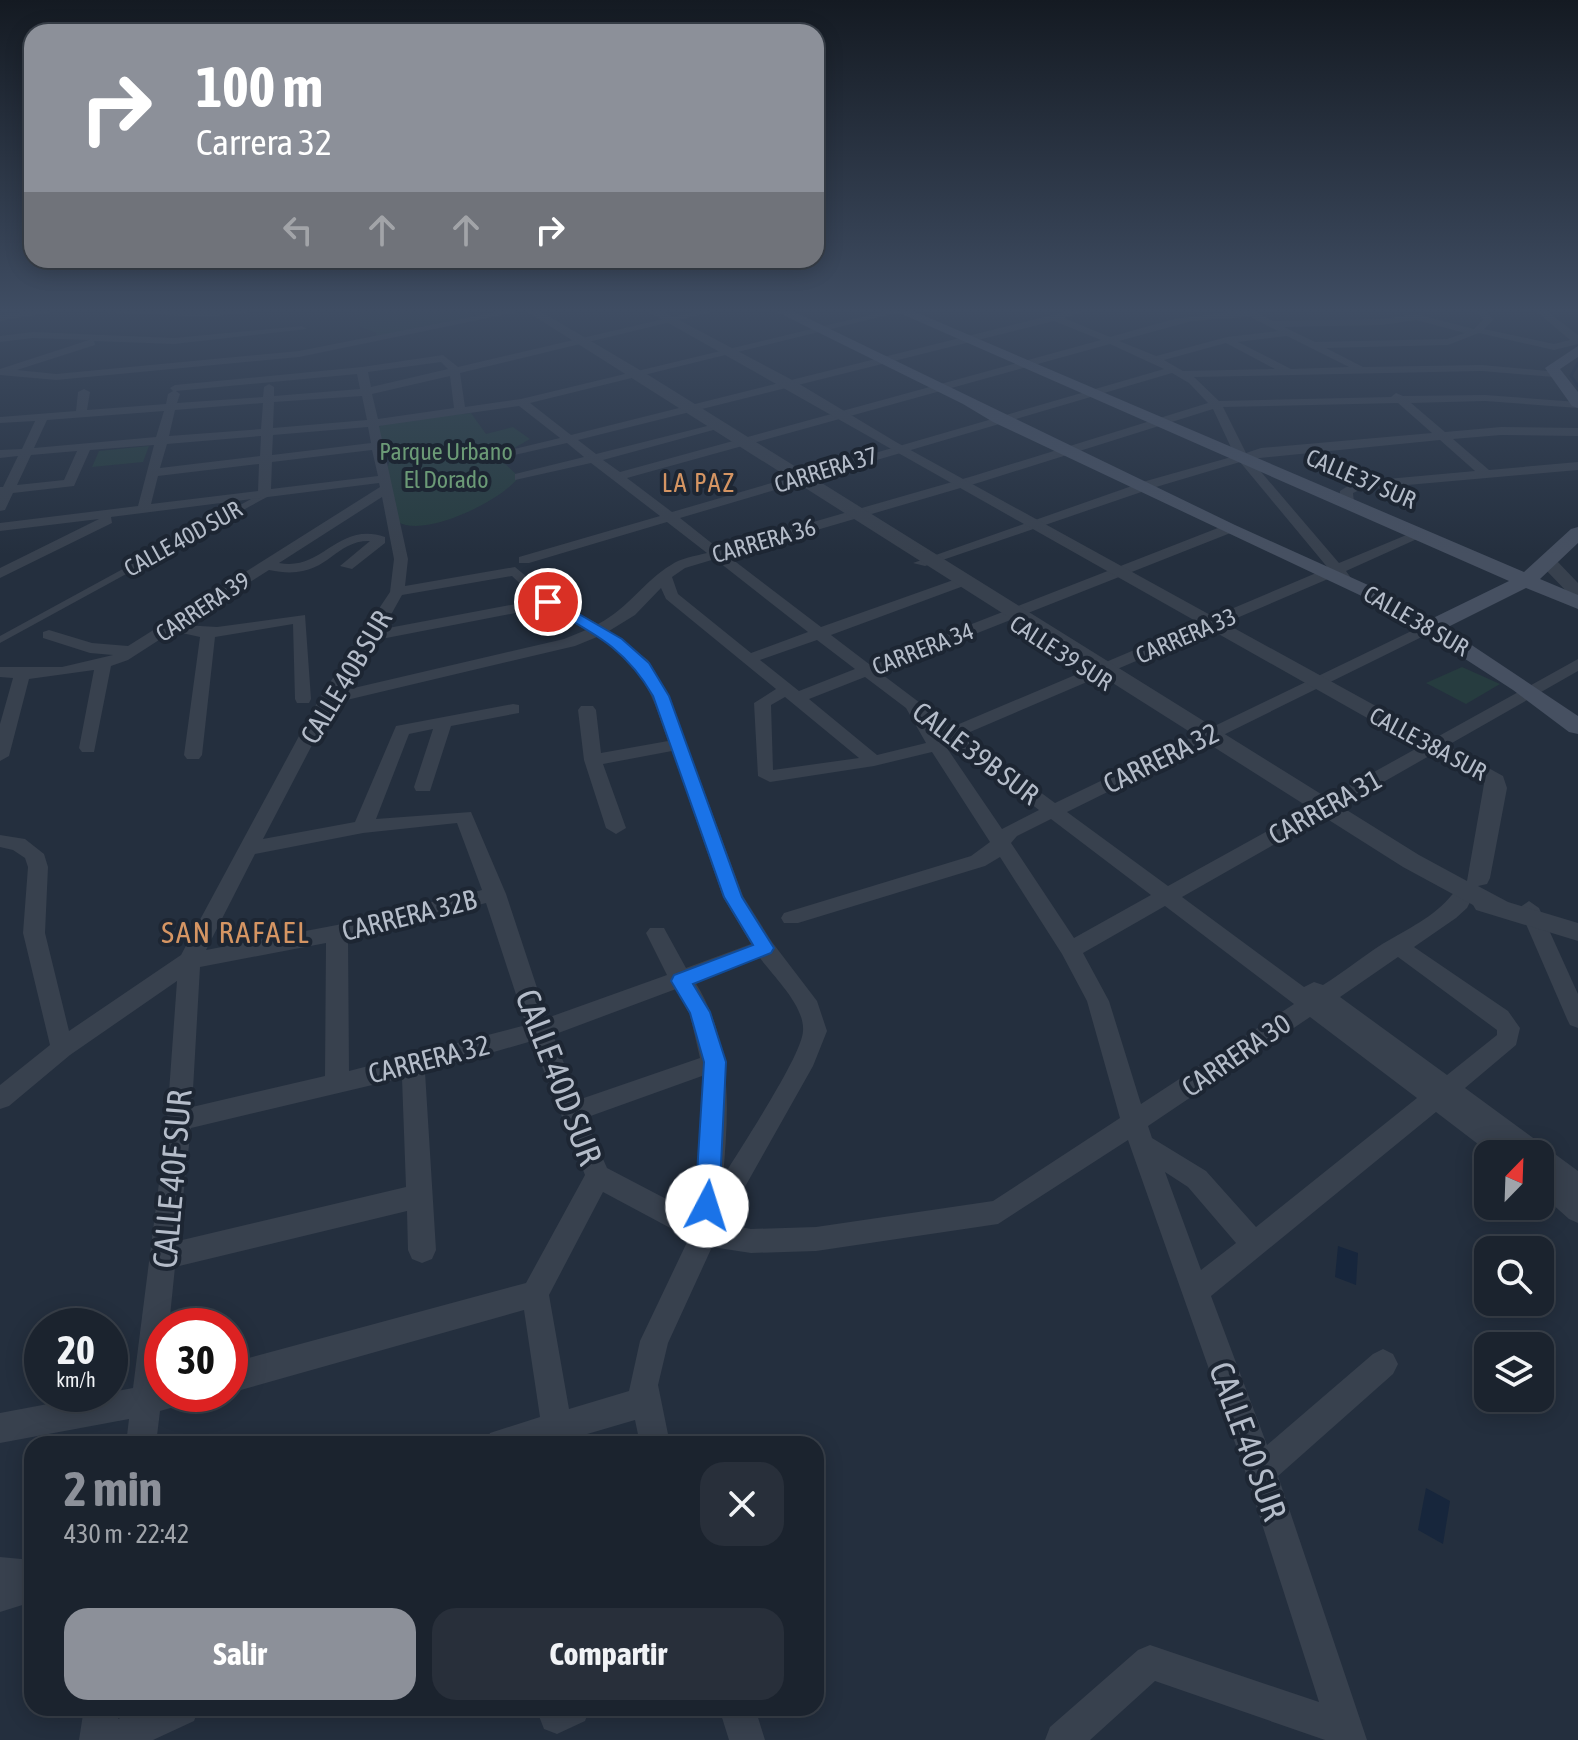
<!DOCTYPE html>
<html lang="es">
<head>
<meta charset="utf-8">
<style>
	body { margin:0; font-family:"Asap Condensed",sans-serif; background:#282f3a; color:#f1f3f6; height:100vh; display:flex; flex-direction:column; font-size:30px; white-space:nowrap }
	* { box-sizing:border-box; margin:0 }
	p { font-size:26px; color:#a0a4aa }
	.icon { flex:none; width:44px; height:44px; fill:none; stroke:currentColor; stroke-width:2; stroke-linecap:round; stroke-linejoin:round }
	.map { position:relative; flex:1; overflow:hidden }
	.panel { position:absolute; left:24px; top:1436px; width:800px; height:280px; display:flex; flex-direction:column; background:#1b232e; border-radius:24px; box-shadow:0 4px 20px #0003,0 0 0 2px #39404a }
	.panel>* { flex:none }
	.guide { position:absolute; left:24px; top:24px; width:800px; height:244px; border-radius:24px; box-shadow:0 4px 20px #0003,0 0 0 2px #39404a; background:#8c9099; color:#fff; overflow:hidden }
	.needle { width:52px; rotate:23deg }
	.fabs { position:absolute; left:1474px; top:1140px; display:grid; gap:16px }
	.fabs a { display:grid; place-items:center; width:80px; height:80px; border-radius:16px; background:#1b232e; box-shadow:0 4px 20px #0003,0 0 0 2px #39404a; font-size:40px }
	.speed { position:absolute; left:24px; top:1308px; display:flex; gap:16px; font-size:40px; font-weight:700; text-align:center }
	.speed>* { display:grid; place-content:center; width:104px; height:104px; border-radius:50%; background:#1b232e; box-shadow:0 4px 20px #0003,0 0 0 2px #39404a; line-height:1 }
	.speed small { font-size:20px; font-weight:400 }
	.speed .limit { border:12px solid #d22; background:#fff; color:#111 }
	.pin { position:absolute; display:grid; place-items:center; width:68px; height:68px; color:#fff; margin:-34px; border:4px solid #fff; border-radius:50%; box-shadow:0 2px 8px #0007 }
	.me { position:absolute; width:88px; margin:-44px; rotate:5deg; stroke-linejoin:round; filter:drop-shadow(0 0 6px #0008) }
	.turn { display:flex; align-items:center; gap:28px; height:168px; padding:0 40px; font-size:36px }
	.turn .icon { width:104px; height:104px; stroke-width:2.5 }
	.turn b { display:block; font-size:56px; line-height:68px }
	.lanes { display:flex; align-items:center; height:76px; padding:0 40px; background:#0003; justify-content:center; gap:40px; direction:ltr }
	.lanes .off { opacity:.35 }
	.round { display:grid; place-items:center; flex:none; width:84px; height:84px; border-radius:24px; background:#282f3a }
	.overview { display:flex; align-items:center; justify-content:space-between; height:136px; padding:0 40px }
	h1 { font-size:48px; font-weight:700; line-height:60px; color:#8c9099 }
	.cta { display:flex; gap:16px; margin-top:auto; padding:16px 40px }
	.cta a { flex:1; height:92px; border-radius:24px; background:#8c9099; color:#fff; font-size:32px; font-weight:700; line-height:92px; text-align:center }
	.cta a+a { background:#282f3a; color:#f1f3f6 }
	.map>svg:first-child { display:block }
</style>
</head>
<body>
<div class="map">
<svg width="1578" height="1740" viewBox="0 0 1578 1740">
	<rect width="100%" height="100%" fill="#242f3e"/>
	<!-- green -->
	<g fill="#263c3f">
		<polygon points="359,311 467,311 477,318 372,340 377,333 360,327"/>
		<path d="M471,413l15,21 27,-7 17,12 -32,18 21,20c-18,24 -94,61 -121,45l-14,-43 8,-26 -18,-23 14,-9z"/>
		<polygon points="149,446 143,462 92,467 99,451"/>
		<polygon points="1462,667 1500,684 1466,704 1426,683"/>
	</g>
	<!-- water -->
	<g fill="#17263c">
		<polygon points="1338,1246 1358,1253 1356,1285 1335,1277"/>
		<polygon points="1426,1488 1450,1501 1443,1544 1418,1530"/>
	</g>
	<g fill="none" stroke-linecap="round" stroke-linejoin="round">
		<!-- stream -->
		<polyline stroke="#17263c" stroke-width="3" points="1578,363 1571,376 1578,386"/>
		<!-- pedestrian -->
		<polygon fill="#38414e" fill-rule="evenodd" points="264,492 269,495 267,497 0,643 0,636"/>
		<!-- minor -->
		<g fill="#38414e" fill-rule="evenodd">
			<polygon points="28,311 58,311 0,321 0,315"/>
			<polygon points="80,311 260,311 208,317"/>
			<polygon points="501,311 522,311 299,357 56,380 0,375 0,369 89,340 33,338 0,342 0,336 33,332 174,338 302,326 307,329 174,344 94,341 95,345 17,370 56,374 299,351"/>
			<path d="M698,311h18l-256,62 5,34 56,-8 365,-88h18l-374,92 41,32 497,-124h17l-21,7 46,19 64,-18 62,-8h18l19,10 109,-2 34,-5 58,15 9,-9 -7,-9h10l7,9 -9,9 70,15 16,-4 -34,-29h11l31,24v9l-24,6 -75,-17 -31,12 -122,3 37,19 119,-2 76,7v4l-4,1 -72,-6 -288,6 25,24 172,-4 5,-4 7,3 82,-1 93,7v6l-93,-7 -74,2 34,29 56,-5 77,1v8l-77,-1 -48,4 36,31 89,-8v8l-216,19 -9,4 1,9 -7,4 -7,-4v-11l14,-9 121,-11 -35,-31 -190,19 89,104 77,-32 12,3 -82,37 5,7 -2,3h-10l-4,-5 -372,159 92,68 373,-180h10v6l-371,183 101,74 410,-227v12l-396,226 122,90 10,-5 9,3c23,-14 46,-34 68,-46 26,-15 52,-28 68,-54h14l3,5 -9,18 -11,10 -42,29 94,64 12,17 -4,17 -51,43 113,83v52l-9,-4 -29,-26v-39h-49l-55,-42 -225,184 56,149 106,-91 10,-5 10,5 5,10 -5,10 -115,102 89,264h-42l-170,-59 -65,59h-45l5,-13 88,-77 12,-5 169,57 -74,-231 -117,-331 -130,84 -182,27 -65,2 -39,-6 -44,96 -10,42 12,59h-30l-5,-24 -82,24h-67l4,-11 50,-16 -16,-107 -294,83v-30l296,-80 59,-108 -53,-134 -107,31 11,178 -4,9 -10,4 -10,-4 -4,-9 -1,-39 -232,56 -6,59h-7v68h23l-4,11 -21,6 -4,33h-30l3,-25 -129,24v-30l133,-25 34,-268 10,-139 -107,74 -61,51 -9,3v-24l50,-40 -27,-112 5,-66 -3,-9 -12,-8 -13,-3v-12l25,4 19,15 4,13 -3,66 24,98 112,-76 138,-256 71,-107 4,-33 -12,-62 -103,66c43,9 59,-42 106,-26v6l-33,26 -12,-3 30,-25c-39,-1 -42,42 -101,29l-86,55 34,2 88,-12 6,84 -2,4h-12l-2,-4 -2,-75 -78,13 -13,118 -3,4h-12l-3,-4 16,-118 -27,-6 -45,29 -17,6 -17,86h-12l-3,-4 15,-78 -65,9 -20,77 -9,5v-37l13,-46 -13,-1v-10h62l51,-12 -23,-2 -47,-15v-6l6,-2 43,13 36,3 252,-159 -1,-4 -268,34 1,6 -112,55v-10l99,-49 -99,12v-8l138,-17 16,-61 -64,5 -16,36 -61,7 -8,17 -5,1v-24h3l15,-31 -18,2v-8l22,-1 13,-28 -35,2v-6l76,-6 2,-19 6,-3 6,3 -3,18 79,-6 2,-10 5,-3 -3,-3 5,-3 187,-18 81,-12 15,12zM1250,317l28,14 -51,6 -71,19 -37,-15 73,-20zM1416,320l49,13 -18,6 -132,3 -31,-15 98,-2zM1054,321l47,19 -481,132 -17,-12 114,-31 -6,-4 -115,29 -18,-14zM1287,336l62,31 -58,2 -53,-27zM1226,343l49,26 -92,2 -19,-11zM1110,344l54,25 -492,143 -45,-34zM441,362l7,7 -77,18 -3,-15zM1172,373l17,10 19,20 -235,73 -254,73 -39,-31zM357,374l3,15 -86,7v-9l-5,-3 -5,3 -1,10 -86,6 3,-9 -4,-3zM450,376l4,32 -76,11 -6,-25zM362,396l5,24 -94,8 1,-26zM263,403l-2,26 -92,7 6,-26zM1398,403l34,30 -171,15 -15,5 -23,-46zM519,406l41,32 -67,16v6l74,-17 17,14 -69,17v6l76,-17 69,53 -141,41v6h10l138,-41 40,31c-12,3 -26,5 -36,12 -27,16 -42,43 -73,59l-45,-25 -38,-32 -110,19 3,-27 -29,-133zM1213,409l22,47 -89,25 -233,82 12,3 231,-79 84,-25 88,106 -376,159 -73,-55 354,-140v-6h-10l-354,138 -38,-29 138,-51v-6h-10l-138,49 -93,-71 253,-74zM164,411l-8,26 -122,11 13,-28zM368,427l3,16 -99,12 1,-20zM261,436l-1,20 -100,12 7,-24zM372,450l6,26 -107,13 1,-27zM77,451l-13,29 -47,5 14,-30zM259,464l-1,27 -107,13 7,-28zM715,559l93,73 -57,21 -73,-59 -6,-17 13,-9zM512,576l25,24 -154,29 19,-34zM661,588l5,11 110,90 -22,14 4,73 12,6 104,-16 58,-14 58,90 -19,14 -187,57 -3,5 3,5h14l187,-57 15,-9 62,97 25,47 33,117 -127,83 -177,26 -65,2 -27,-5 89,-158 14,-35 -10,-30 -45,-59 -29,-46 -74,-200 -21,-36 -39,-29 26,-16zM546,607l40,23 -22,9 -223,52 35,-51zM597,637c45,26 55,57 71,104l-67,12 -5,-43 -3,-4h-12l-3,4 6,50 22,68 10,6 10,-6 -23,-64 69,-13 51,146 28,47 -65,24 -22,-40h-14l-4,5 21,42 -120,43 -41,-124 -35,-82 -95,7 33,-85 24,-5 -19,58 2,4h14l21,-65 68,-13v-8l-6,-1 -117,22 -41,96 -92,17 71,-136 241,-57zM817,640l38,29 -56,22 -39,-31zM865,677l41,31 20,35 -49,12 -68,-56zM785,697l74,61 -86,12 -2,-65zM936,732l8,6 95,72 -37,19zM1051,819l100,76 -77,43 -63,-95 6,-7zM457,823l25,67 -145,35 -131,25 49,-96 108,-21zM486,903l40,122 -177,46 -1,-133zM1165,906l129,98 -153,100 -32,-103 -26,-48zM326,943l-1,133 -133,31 8,-140zM1398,957l99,73v5l-50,40 -107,-78zM760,958c14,19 45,48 43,73 -1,25 -64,119 -80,146 6,-68 10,-135 -28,-195zM676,989l14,26 10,43 -122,42 -25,-65zM1310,1017l107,81 -161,129 -50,-56 -54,-33 -4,-12zM702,1076v45l-9,92 -86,-45 -22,-50zM402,1078l4,109 -228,54 13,-113zM1165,1172l23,15 48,56 -35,27zM603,1192l86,46 -49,103 -11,50 -60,18 -20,-114z"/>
			<polygon points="1529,901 1539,908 1578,994 1578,1028 1570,1025 1567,1019 1519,908"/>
			<polygon points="0,1557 32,1560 32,1602 0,1612"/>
			<polygon points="84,1708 120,1708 118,1719 142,1708 199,1708 194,1721 153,1740 79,1740"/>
			<polygon points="542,1708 590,1708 585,1721 557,1734 544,1729 539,1716"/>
			<polygon points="719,1708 755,1708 765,1740 729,1740"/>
		</g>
		<!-- tertiary -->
		<g fill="#38414e" fill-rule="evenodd">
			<polygon points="526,311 540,311 650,376 1419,855 1467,881 1484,784 647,311 662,311 796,382 896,442 1503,776 1507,788 1490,878 1487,884 1478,886 1508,902 1578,923 1578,941 1476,910 1473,905 1403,867"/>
			<polygon points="1549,558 1555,559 1578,583 1578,598 1572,597 1543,567 1543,559"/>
		</g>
		<!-- secondary -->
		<g fill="#465061" fill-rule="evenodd">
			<polygon points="775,311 793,311 1235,525 1399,599 1431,619 1509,581 895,311 913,311 1524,572 1571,529 1578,527 1578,543 1540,579 1578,595 1578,609 1526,588 1446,628 1578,716 1578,734 1569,732 1513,690 1385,607 993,422 963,404"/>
			<polygon points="1578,346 1578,357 1560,369 1578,392 1578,408 1572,406 1545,368"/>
		</g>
	</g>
	<!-- sky -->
	<linearGradient id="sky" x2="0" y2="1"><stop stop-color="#141a22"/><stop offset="0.56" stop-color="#3f4d63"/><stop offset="1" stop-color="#3f4d63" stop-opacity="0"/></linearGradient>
	<rect width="1578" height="555" fill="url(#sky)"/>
	<!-- route -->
	<path fill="#1a73e8" stroke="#114b97" stroke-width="2" d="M544,599h9l69,40 27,24 20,33 73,201 32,51 -3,5 -78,31 17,28 16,50 -7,144 -4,8 -8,3 -8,-3 -4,-8 9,-144 -14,-49 -19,-32 3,-6 79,-30 -29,-48 -71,-201c-29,-50 -61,-63 -109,-91z"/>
	<g text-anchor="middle" stroke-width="8" stroke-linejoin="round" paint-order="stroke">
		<!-- far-park labels -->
		<g font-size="24" fill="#6b9a76" stroke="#1d2633">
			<text x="446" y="460">Parque Urbano<tspan x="446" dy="28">El Dorado</tspan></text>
		</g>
		<!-- far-street labels -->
		<g font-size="24" fill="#b4bcc9" stroke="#1d2633">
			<text transform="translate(826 470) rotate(-17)" y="8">CARRERA 37</text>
			<text transform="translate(1361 479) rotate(23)" y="8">CALLE 37 SUR</text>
			<text transform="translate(183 539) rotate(-29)" y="8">CALLE 40D SUR</text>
			<text transform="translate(764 541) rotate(-16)" y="8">CARRERA 36</text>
			<text transform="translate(203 607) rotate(-33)" y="8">CARRERA 39</text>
			<text transform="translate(1416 621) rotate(30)" y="8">CALLE 38 SUR</text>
			<text transform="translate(1186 636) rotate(-23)" y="8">CARRERA 33</text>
			<text transform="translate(923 649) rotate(-21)" y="8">CARRERA 34</text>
			<text transform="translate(1061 653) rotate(33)" y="8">CALLE 39 SUR</text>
			<text transform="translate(1428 744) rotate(28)" y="8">CALLE 38A SUR</text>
		</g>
		<!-- far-neighbourhood labels -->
		<g font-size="26" letter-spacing="2" fill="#d59563" stroke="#1d2633">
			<text x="699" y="492">LA PAZ</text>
		</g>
		<!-- street labels -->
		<g font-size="28" fill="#b4bcc9" stroke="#1d2633">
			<text transform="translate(346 677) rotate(-59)" y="10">CALLE 40B SUR</text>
			<text transform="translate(976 753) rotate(37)" y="10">CALLE 39B SUR</text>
			<text transform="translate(1161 758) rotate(-26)" y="10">CARRERA 32</text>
			<text transform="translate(1325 807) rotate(-29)" y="10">CARRERA 31</text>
			<text transform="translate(409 915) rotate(-14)" y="10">CARRERA 32B</text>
			<text transform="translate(1236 1055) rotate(-34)" y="10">CARRERA 30</text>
			<text transform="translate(429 1059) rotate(-14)" y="10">CARRERA 32</text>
		</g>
		<!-- neighbourhood labels -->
		<g font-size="30" letter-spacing="2" fill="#d59563" stroke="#1d2633">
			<text x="236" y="943">SAN RAFAEL</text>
		</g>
		<!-- near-street labels -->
		<g font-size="34" fill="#b4bcc9" stroke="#1d2633">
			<text transform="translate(559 1077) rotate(69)" y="12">CALLE 40D SUR</text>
			<text transform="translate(172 1179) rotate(-85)" y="12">CALLE 40F SUR</text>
			<text transform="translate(1248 1441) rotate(70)" y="12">CALLE 40 SUR</text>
		</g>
	</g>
</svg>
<div class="fabs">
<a><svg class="needle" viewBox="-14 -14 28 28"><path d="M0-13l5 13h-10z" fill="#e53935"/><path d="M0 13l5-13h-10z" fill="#a0a4aa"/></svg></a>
<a><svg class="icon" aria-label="search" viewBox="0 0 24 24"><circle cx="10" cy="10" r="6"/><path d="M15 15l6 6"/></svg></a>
<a><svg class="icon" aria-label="layers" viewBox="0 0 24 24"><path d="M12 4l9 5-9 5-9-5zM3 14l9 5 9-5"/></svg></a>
</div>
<div class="speed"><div>20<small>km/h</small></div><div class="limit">30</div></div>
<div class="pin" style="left:548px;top:602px;background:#d93025"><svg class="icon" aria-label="arrive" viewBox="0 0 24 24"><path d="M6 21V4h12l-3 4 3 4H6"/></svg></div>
<svg class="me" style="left:707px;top:1206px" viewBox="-20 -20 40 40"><circle r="19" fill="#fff"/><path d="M0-13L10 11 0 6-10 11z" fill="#1a73e8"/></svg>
<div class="guide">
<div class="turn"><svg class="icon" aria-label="right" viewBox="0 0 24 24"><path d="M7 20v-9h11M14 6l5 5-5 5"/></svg><div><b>100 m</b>Carrera 32</div></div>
<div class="lanes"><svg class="icon off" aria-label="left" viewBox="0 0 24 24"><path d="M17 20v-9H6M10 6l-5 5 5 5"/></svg><svg class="icon off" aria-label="ahead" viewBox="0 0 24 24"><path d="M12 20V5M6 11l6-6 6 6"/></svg><svg class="icon off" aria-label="ahead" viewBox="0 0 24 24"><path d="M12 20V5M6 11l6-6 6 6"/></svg><svg class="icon" aria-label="right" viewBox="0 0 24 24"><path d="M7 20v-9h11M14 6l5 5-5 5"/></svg></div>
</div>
<section class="panel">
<div class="overview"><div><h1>2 min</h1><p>430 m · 22:42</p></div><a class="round"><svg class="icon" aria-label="close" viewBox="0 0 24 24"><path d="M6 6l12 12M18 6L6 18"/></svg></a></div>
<div class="cta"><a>Salir</a><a>Compartir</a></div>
</section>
</div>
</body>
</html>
